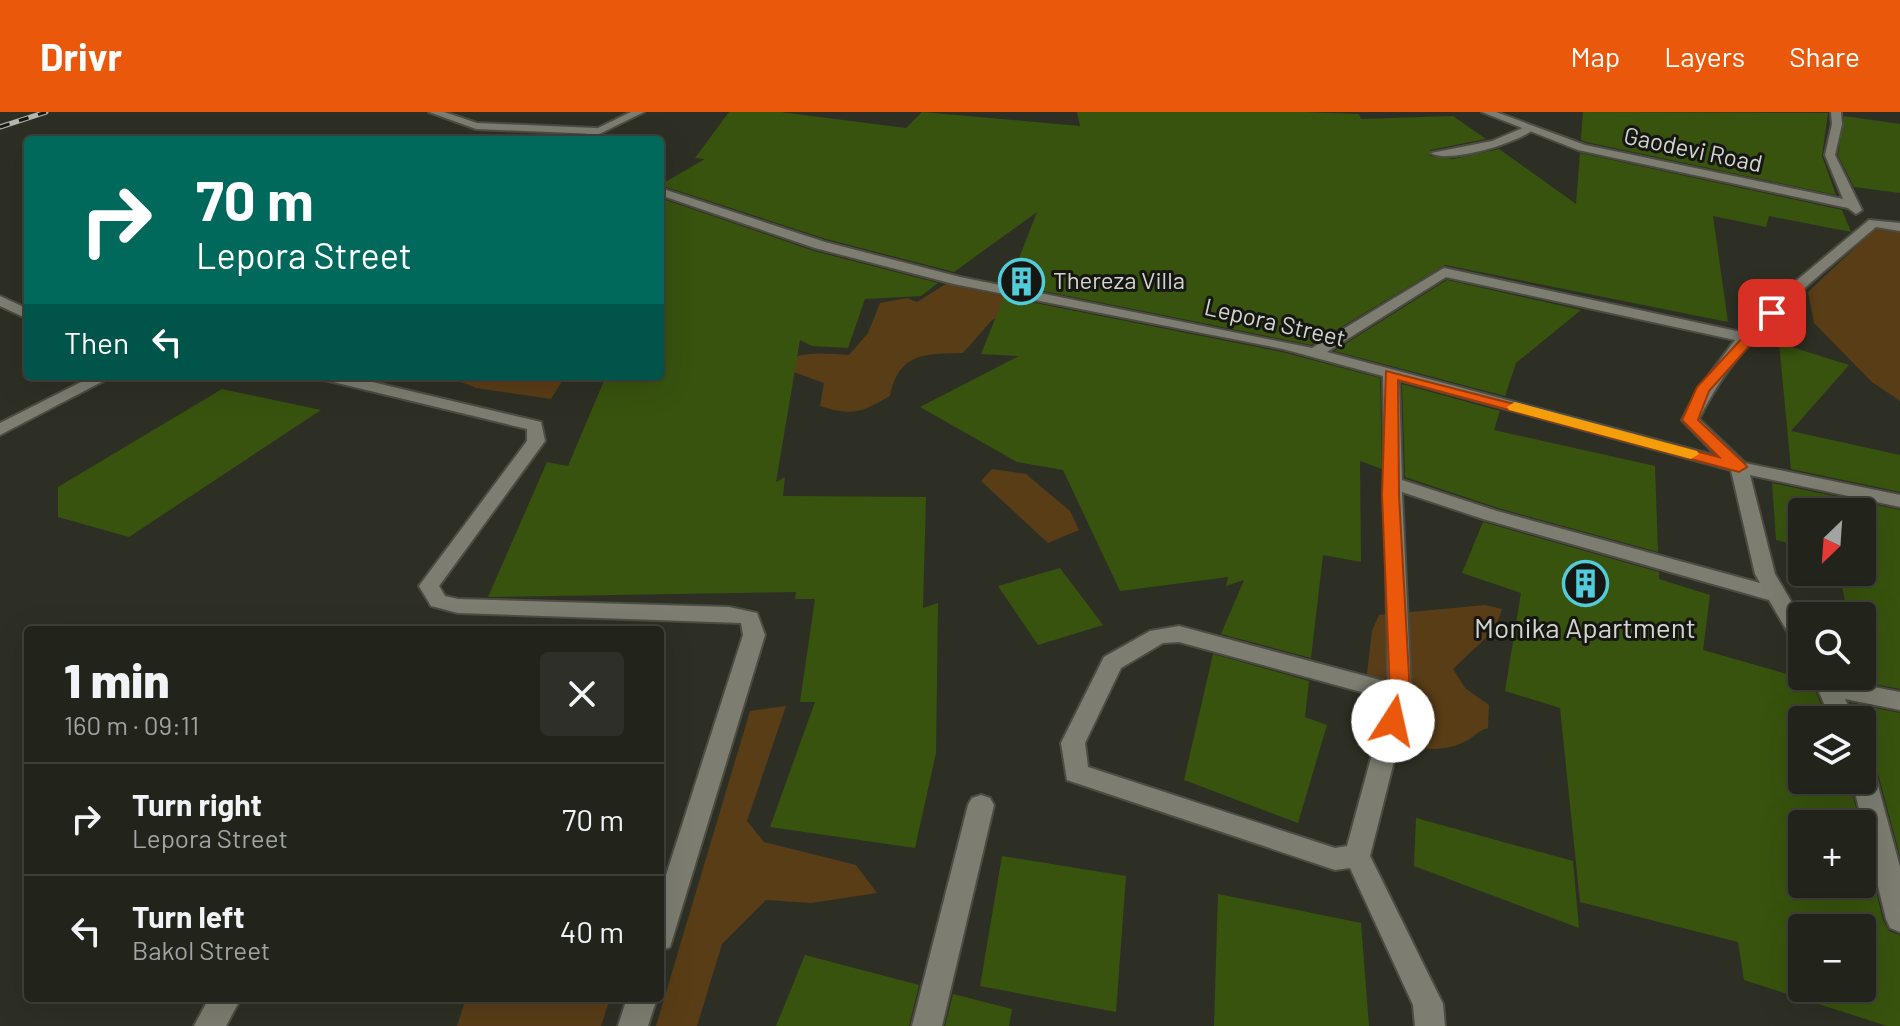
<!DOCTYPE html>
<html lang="en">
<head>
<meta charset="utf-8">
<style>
	body { margin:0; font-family:Barlow,sans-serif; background:#2e2f28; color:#f1f3f6; height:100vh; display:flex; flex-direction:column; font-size:30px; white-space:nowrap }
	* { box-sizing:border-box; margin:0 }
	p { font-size:26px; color:#a2a4a3 }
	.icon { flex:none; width:44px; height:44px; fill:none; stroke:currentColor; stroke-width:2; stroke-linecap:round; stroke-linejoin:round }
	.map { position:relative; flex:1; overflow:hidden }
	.details { position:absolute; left:24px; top:514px; width:640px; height:376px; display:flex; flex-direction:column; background:#22231b; border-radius:8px; box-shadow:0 8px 32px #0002,0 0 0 2px #3f403a }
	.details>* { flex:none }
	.banner { position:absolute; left:24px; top:24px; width:640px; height:244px; border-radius:8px; box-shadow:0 8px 32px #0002,0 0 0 2px #3f403a; background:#00695c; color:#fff; overflow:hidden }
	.needle { width:52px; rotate:205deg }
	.buttons { position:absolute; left:1788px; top:386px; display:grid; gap:16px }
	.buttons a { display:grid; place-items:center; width:88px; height:88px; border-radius:8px; background:#22231b; box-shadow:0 8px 32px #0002,0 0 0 2px #3f403a; font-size:40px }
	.pin { position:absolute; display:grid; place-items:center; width:68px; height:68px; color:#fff; margin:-34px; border-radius:16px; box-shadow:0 4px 12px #0006 }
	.me { position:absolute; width:88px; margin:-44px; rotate:10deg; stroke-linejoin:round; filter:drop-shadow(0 0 6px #0008) }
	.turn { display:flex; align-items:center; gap:28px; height:168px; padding:0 40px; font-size:36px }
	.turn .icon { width:104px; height:104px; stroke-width:2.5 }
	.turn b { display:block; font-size:56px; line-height:68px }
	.then { display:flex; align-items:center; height:76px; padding:0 40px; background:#0003; gap:16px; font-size:30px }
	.round { display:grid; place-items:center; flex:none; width:84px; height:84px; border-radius:8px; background:#2e2f28 }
	.headline { display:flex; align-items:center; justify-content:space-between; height:136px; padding:0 40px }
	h1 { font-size:48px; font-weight:800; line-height:60px }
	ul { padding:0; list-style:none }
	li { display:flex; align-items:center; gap:24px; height:112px; padding:0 40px; border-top:2px solid #3f403a }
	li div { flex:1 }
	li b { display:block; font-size:30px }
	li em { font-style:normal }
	header { display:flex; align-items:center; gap:48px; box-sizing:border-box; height:112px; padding:0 40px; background:#ea580c; color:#fff }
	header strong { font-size:38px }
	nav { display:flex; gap:44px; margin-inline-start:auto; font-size:28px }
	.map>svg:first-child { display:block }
</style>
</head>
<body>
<header>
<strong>Drivr</strong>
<nav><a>Map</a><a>Layers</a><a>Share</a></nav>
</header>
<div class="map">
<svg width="1900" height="914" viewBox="0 0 1900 914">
	<rect width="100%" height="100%" fill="#2e2f24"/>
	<!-- green -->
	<g fill="#593d17">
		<polygon points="1878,114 1900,117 1900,289 1872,270 1814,211 1808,180"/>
		<path d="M946,172l164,35 -100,-7 -18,8 -29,33c-38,1 -64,-1 -73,43 -29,17 -38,20 -70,10l4,-23 -47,-17c22,-16 45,-13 72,-11l19,-22 12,-30 27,-5 10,4z"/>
		<polygon points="446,264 565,264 551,287 476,276"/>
		<polygon points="992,357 1026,362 1070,399 1079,418 1048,431 981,369"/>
		<path d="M1485,493l17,4 -7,20 -42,40 12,19 24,17 -1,23c-12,3 -15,11 -26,15 -37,17 -88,-4 -98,-44l8,-68 7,-16z"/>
		<polygon points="786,594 747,709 764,730 856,753 877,781 811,791 766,788 722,832 697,914 656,914 750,599"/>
		<polygon points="466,886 610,886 601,914 457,914"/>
	</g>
	<!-- building -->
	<g fill="#38530e" fill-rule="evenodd">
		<polygon points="729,0 780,0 906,16 922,0 1080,14 1077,0 1305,0 1359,2 1361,7 1453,4 1486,27 1430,38 1430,44 1453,47 1499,37 1576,92 1580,41 1842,98 1851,120 1769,104 1766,115 1713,104 1728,210 1445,153 1311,233 1009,172 1037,100 954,160 826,127 660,73 705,47 695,46"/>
		<polygon points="1583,0 1828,1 1822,44 1836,83 1586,30 1581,28"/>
		<polygon points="1844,4 1900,12 1900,81 1854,75 1838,43"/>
		<polygon points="660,86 814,139 938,171 921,184 865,187 848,236 812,234 800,228 776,370 785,365 783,384 926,385 923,496 938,491 936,641 915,736 770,715 815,590 800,590 815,487 795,487 796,480 488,485 547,350 568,354 606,264 660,264"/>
		<polygon points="1447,168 1581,198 1516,251 1505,284 1334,239"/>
		<polygon points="1004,185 1282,240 1380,266 1382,357 1360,349 1361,450 1323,443 1311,546 1221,522 1244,468 1226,474 1228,465 1120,479 1063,358 1017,350 920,295 1019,244 981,242"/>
		<polygon points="1779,231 1849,253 1791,319 1900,343 1900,380 1791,357"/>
		<polygon points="1402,272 1500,299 1494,318 1655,354 1658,440 1498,396 1405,365"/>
		<polygon points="222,277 321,298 129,425 58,405 58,375"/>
		<polygon points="1772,371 1900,398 1900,577 1863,570 1862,504 1848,504 1839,460 1862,460 1862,400 1802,400 1802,435 1776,428"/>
		<path d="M1483,410l176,50v7l51,16 -7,55 108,31 17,39h-26v60h47l11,44h-58v60h60v-50l21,86 6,11 11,4v91h-13l-143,-46 -6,-38 -158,-40 -20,-194 -55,-17 16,-98 -59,-20zM1802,816h60v60h-60z"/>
		<polygon points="1060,456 1103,513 1038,533 998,474"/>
		<polygon points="1213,542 1309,569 1305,605 1327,613 1298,711 1184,668"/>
		<polygon points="1850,591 1900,601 1900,744 1877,658 1872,649 1862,646 1862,608 1858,608"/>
		<polygon points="1416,706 1573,749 1579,816 1414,754"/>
		<polygon points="1002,744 1126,764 1116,900 980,874"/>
		<polygon points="1218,782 1361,811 1369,914 1214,914"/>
		<polygon points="805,843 919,873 909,914 776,914"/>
		<polygon points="953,882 1012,897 1009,914 945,914"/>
	</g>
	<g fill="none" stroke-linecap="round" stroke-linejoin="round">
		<defs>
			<g id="lane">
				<path d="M1525,15l9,2c-16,14 -85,35 -103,24l61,-12z"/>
				<polygon points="209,886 241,886 226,914 194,914"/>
			</g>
			<g id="street">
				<polygon points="429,0 444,0 477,11 596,16 601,19 596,22 476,17"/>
				<polygon points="1482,0 1496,0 1585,33 1843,87 1825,43 1832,12 1831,0 1841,0 1842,12 1835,43 1862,98 1856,102 1848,96 1578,38"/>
				<path d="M660,76l165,54 135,35 352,71 132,-80 297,64 49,-46 79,-66 31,3v8l-24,-4c-69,59 -137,110 -177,192l46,44 155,32v12l-150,-32 25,99 27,46v26l-8,-3 -25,-43 -286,-81 -81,-27 9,202 -41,162 73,148 2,22h-30l-2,-21 -63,-137 -15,2 -268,-90 -6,-37 43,-86 46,-26 29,-5 209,56 -5,-306 -100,-27 -329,-65 -139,-36 -155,-53zM1446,165l289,63 -38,51 -15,29 35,36 -390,-104zM1399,268l332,90 24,104 5,9 -263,-72 -95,-31zM1179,530l208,57 -40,147 -12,2 -247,-81 -3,-24 36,-75 42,-25z"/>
				<polygon points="0,184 28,197 28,207 0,194"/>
				<polygon points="319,264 347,264 541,310 545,329 439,474 445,484 458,487 729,495 757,501 765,523 670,835 660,839 660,782 743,523 741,511 458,501 431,494 419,474 527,329 527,317 321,267"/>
				<polygon points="1816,564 1834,564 1836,568 1900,580 1900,598 1845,587 1855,608 1831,608 1814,568"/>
				<polygon points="1862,649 1871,652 1874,659 1900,755 1900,820 1890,816 1886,807 1852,668 1862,668"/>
				<polygon points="981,683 990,686 994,693 942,914 912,914 968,693 972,686"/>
				<polygon points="627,886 657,886 648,914 618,914"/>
			</g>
			<g id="secondary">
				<polygon points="631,0 644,0 587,28 573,28"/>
				<polygon points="93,264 113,264 0,323 0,311"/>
			</g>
		</defs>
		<!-- lane casing -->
		<use href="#lane" stroke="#4c4c43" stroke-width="4"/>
		<!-- street casing -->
		<use href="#street" stroke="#4c4c43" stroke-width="4"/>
		<!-- secondary casing -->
		<use href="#secondary" stroke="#4c4c43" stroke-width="4"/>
		<!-- lane -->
		<use href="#lane" fill="#7d7e71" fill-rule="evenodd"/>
		<!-- street -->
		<use href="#street" fill="#7d7e71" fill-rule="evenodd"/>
		<!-- secondary -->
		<use href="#secondary" fill="#7d7e71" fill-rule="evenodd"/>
		<defs>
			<polyline id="rail" points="0,15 46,0"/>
		</defs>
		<!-- rail casing -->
		<use href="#rail" stroke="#b5b6ae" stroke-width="5"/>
		<!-- rail -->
		<use href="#rail" stroke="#161712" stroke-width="3" stroke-dasharray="10" stroke-linecap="butt"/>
	</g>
	<!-- route -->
	<polygon fill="#ea580c" stroke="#983908" stroke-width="2" points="1768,198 1779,201 1709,279 1698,308 1745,352 1747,355 1739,360 1398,268 1399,383 1410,582 1400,615 1385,615 1382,609 1390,582 1382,383 1386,259 1719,345 1682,308 1697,275"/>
	<!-- slow -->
	<polygon fill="#f59e0b" points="1515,290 1697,339 1699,342 1691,347 1509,298 1507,295"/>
	<!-- icons -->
	<defs>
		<symbol id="building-ring" viewBox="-11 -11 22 22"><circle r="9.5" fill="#161712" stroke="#52cbda" stroke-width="1.5"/><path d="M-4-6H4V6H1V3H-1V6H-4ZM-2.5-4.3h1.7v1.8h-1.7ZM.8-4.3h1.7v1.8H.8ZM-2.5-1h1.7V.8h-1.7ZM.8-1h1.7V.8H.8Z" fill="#52cbda"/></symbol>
	</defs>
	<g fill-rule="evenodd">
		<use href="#building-ring" x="996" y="144" width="51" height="51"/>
		<use href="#building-ring" x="1560" y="446" width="51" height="51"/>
	</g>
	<g text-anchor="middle" stroke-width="6" stroke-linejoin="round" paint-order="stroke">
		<!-- far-street labels -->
		<g font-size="24" fill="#d4d5ce" stroke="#161712">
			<text transform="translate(1693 38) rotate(12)" y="8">Gaodevi Road</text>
			<text transform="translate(1275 211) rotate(13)" y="8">Lepora Street</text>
		</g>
		<!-- far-poi labels -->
		<g font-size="24" fill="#d4d5ce" stroke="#161712" text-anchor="start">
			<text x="1053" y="177">Thereza Villa</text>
		</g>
		<!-- poi labels -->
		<g font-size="28" fill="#d4d5ce" stroke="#161712">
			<text x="1585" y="526">Monika Apartment</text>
		</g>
	</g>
</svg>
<div class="buttons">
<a><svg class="needle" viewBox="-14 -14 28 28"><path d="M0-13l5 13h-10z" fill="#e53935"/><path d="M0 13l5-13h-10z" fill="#a2a4a3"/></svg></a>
<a><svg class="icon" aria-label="search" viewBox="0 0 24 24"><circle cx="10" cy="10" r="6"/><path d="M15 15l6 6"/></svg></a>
<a><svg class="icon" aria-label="layers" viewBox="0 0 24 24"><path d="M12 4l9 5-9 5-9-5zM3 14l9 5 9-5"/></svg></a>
<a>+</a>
<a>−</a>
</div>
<div class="pin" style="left:1772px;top:201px;background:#d93025"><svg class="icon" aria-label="arrive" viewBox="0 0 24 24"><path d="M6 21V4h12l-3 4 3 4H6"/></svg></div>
<svg class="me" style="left:1393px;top:609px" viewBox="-20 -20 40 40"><circle r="19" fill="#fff"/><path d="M0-13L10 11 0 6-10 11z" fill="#ea580c"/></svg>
<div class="banner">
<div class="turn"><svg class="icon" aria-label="right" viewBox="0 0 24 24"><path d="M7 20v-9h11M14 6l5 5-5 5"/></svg><div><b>70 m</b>Lepora Street</div></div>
<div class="then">Then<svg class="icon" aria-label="left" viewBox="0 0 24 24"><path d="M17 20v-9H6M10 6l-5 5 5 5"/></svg></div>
</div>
<section class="details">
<div class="headline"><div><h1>1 min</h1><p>160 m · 09:11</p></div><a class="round"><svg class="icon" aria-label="close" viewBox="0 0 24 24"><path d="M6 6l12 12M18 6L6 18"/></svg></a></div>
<ul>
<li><svg class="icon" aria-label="right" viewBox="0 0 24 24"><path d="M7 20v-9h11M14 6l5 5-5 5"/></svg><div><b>Turn right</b><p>Lepora Street</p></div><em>70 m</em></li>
<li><svg class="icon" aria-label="left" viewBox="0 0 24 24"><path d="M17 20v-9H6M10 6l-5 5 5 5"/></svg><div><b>Turn left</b><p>Bakol Street</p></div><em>40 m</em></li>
</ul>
</section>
</div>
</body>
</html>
